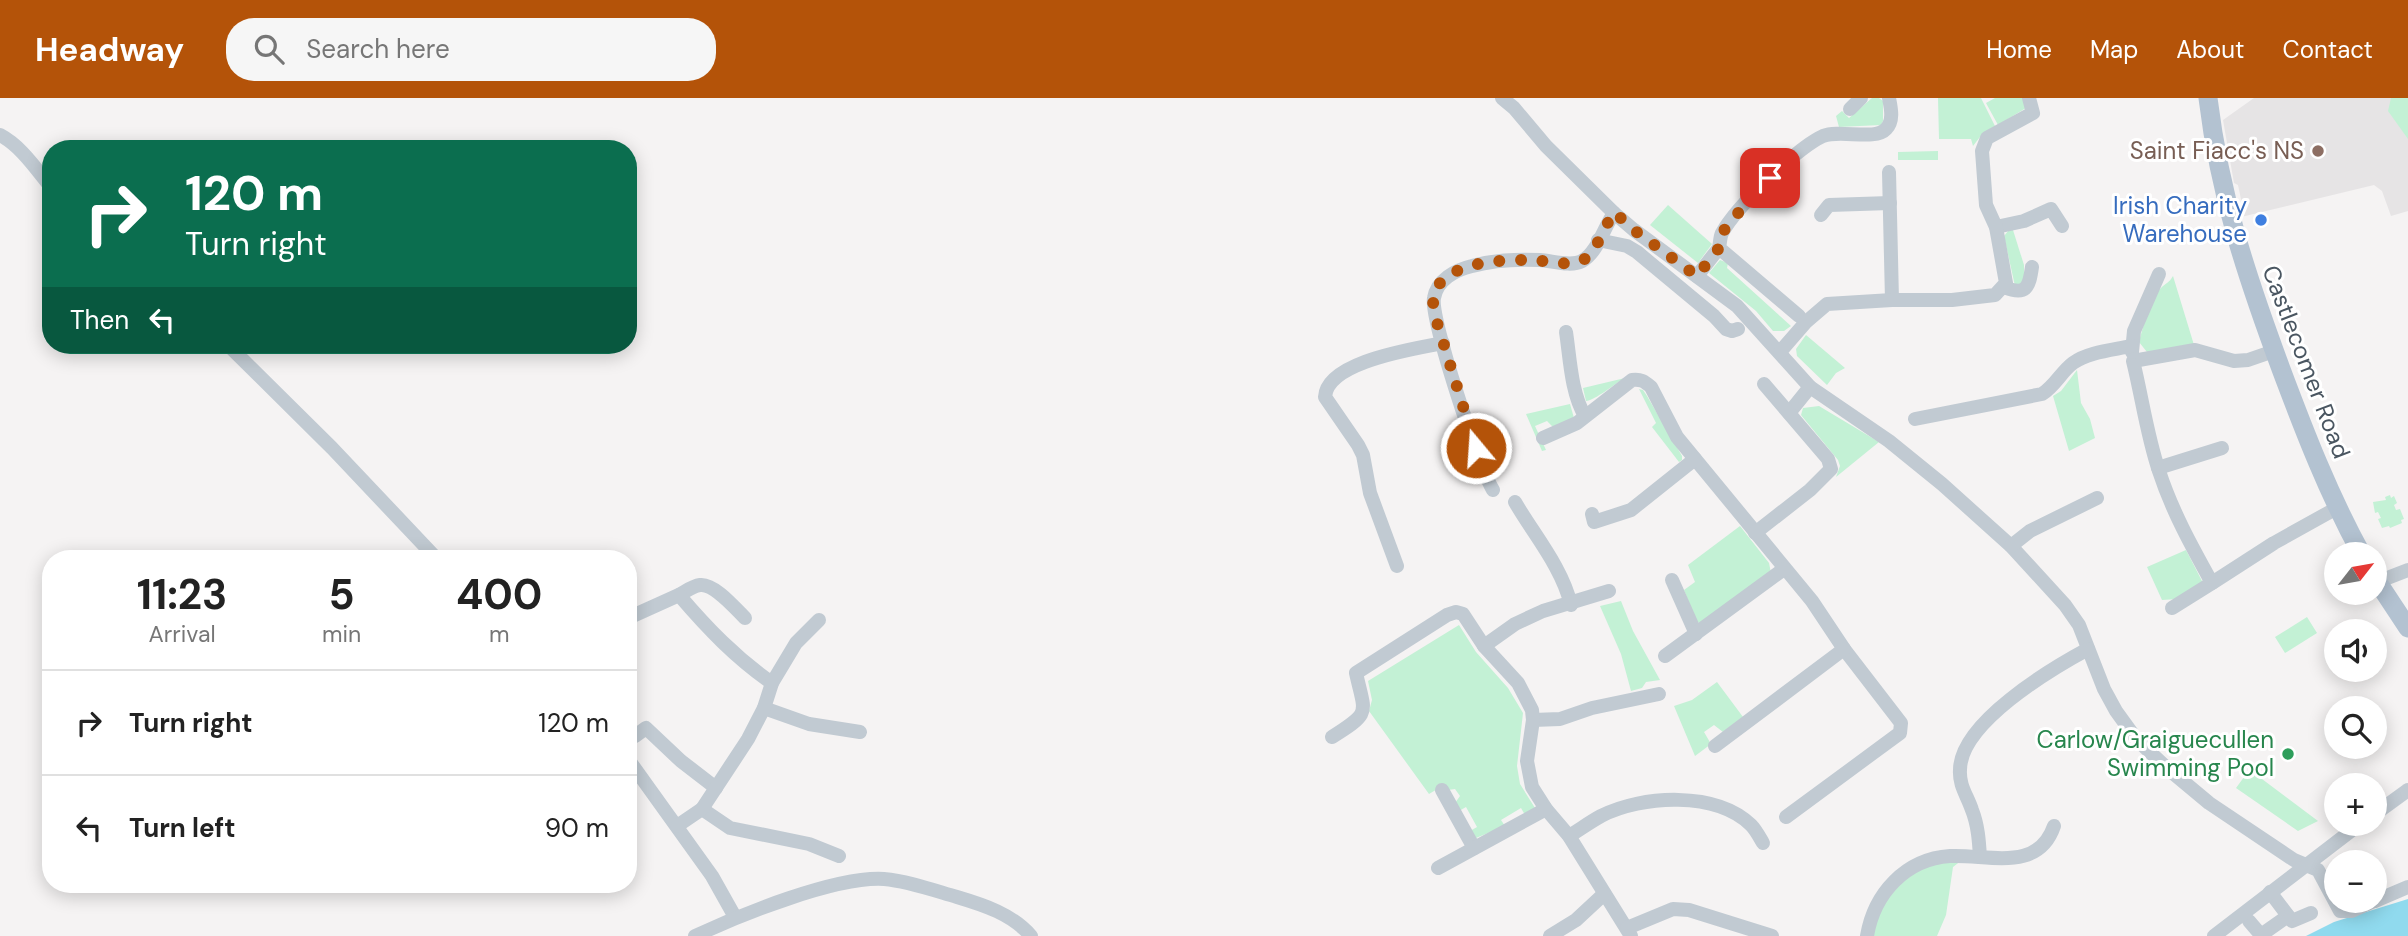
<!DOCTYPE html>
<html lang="en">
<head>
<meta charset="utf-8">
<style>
	body { margin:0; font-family:"DM Sans",sans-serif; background:#f6f6f6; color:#222; height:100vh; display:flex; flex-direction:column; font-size:26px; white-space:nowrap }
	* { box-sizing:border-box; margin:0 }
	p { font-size:23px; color:#767676 }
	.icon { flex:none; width:38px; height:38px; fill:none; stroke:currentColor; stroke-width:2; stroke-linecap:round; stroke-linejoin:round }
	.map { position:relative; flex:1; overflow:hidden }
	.sheet { position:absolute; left:42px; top:452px; width:595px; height:343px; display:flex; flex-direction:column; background:#fff; border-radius:28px; box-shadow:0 4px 18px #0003 }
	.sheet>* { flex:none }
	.hud { position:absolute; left:42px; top:42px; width:595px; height:214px; border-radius:28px; box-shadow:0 4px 18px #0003; background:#0b6e4f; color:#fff; overflow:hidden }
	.needle { width:46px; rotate:59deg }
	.controls { position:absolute; left:2324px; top:444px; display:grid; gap:14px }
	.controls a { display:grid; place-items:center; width:63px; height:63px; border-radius:50%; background:#fff; box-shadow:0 4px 18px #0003; font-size:35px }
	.pin { position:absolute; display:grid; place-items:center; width:60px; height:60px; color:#fff; margin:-30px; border-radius:14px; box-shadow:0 4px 10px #0006 }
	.me { position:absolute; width:77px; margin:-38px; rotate:342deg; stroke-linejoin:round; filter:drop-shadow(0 0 5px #0008) }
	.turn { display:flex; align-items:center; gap:24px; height:147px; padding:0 28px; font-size:32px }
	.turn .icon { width:91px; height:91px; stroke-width:2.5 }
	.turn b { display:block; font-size:49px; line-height:60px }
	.then { display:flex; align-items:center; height:66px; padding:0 28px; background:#0003; gap:14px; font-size:26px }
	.eta { display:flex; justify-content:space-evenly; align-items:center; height:119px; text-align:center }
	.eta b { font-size:42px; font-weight:700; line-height:49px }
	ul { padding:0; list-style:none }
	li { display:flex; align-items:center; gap:21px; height:105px; padding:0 28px; border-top:2px solid #e0e0e0 }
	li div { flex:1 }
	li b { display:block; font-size:26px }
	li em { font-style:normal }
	header { display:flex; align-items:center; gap:42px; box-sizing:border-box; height:98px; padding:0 35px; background:#b45309; color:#fff }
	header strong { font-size:33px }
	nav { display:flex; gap:38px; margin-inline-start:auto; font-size:24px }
	.search { width:490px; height:63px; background:#f6f6f6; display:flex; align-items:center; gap:18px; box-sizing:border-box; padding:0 24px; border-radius:28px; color:#767676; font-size:26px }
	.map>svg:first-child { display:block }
</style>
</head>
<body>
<header>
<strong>Headway</strong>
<div class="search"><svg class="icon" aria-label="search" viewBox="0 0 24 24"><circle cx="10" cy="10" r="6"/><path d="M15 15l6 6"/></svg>Search here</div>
<nav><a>Home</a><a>Map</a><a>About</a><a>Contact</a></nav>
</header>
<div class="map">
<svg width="2408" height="838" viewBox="0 0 2408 838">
	<rect width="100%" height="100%" fill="#f5f3f3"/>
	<!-- education -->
	<polygon fill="#e6e4e5" points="2254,0 2408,0 2408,113 2391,118 2382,93 2374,87 2241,119 2240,112 2242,106 2238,87 2234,85 2223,22"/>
	<!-- green -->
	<g fill="#c3f1d5">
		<polygon points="1872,0 1879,0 1883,3 1883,23 1881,27 1839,29 1836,18 1842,13 1849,20"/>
		<polygon points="1938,0 1981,0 1995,28 1983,35 1973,48 1971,41 1939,41"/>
		<polygon points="1995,0 2022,0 2026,10 1998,27 1986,5"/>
		<polygon points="2391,0 2408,0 2408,41 2388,13"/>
		<polygon points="1938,53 1938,62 1898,62 1898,54"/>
		<polygon points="1668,107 1712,146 1698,165 1650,127"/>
		<polygon points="2009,132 2013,132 2024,167 2024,185 2015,188 2004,138"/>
		<polygon points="1720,162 1728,165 1727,170 1791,228 1784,233 1773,233 1756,213 1709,175"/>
		<path d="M2173,178l21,69 -47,7 -8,-10c3,-12 13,-47 22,-54 5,-5 8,-5 12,-12z"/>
		<polygon points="1806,237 1845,270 1836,275 1827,287 1797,258 1796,251"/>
		<polygon points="2077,272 2081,305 2090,321 2095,340 2069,353 2053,298 2061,293"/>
		<path d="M1625,280c-11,6 -29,22 -39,23l-3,-13z"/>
		<polygon points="1639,291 1643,292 1647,298 1682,358 1682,362 1679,364 1652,329 1656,325"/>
		<polygon points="1570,306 1574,320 1557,330 1552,328 1547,323 1535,328 1546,352 1542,353 1526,316"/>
		<polygon points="1819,308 1879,344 1836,379 1840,368 1838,362 1801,317 1803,310"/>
		<polygon points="2390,397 2391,400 2394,398 2397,405 2394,407 2396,412 2400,411 2404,421 2401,422 2402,425 2390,430 2389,428 2382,430 2378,421 2381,420 2378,414 2375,415 2373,404 2386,402 2385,399"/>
		<polygon points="1740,428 1769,465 1771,475 1706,523 1697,525 1684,492 1695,484 1688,467"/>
		<polygon points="2186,452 2203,485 2177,501 2162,502 2147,469"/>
		<polygon points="1621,503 1633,533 1660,582 1646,584 1642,590 1631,593 1621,556 1600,508"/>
		<polygon points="2307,519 2317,535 2285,555 2275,539"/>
		<polygon points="1459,527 1476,554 1508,590 1523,615 1517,668 1520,686 1535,710 1525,717 1521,710 1501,722 1505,728 1476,740 1470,733 1477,729 1466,709 1459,713 1455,705 1460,698 1455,691 1448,692 1444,687 1429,696 1369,613 1372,602 1368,583"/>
		<polygon points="1717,584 1743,619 1723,634 1714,627 1704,634 1711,646 1695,658 1674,608 1692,602"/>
		<polygon points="2247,675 2252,678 2254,675 2318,723 2298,733 2236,690"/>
		<path d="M1962,762l-9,7 -7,48 -9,21h-64c5,-30 20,-58 50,-69 12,-4 27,-5 39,-7z"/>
	</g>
	<!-- water -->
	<polygon fill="#90daee" points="2408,801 2408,838 2306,838 2334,824"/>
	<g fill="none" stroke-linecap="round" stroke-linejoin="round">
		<!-- minor -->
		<g stroke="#c1cad2" stroke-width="14">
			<polyline points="1502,0 1514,10 1546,48 1614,115 1634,132 1737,208 1810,289 1889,343 1942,386 2011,448 2065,507 2079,527 2104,591 2116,613 2137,642 2167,670 2209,705 2294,762 2318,772 2340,813 2352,813 2374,803"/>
			<polyline points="1850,11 1861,0"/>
			<path d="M0,37c21,11 36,34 51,52"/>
			<polyline points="1889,74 1892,202"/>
			<polyline points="1821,117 1829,107 1890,105"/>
			<polyline points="1996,129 2024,123 2051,111 2062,128"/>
			<polyline points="1598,142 1627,148 1637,154 1714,218 1726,231 1732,233 1738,231"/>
			<polyline points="1697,178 1719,150"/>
			<path d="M2004,189c22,9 25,1 28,-20"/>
			<path d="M1799,218l-80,-68c1,-4 1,-11 3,-15 14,-26 75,-85 101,-97 17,-7 52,5 63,-7 8,-8 5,-21 3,-31"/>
			<path d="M1566,234c4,26 5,61 19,84"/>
			<polyline points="228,247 332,350 436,460"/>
			<path d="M2274,253l-26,9 -14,1 -39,-11 -62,11c9,36 14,75 26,110 13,40 33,76 53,112l62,-40 63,-35"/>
			<polyline points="1780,254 1806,224 1827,206 1892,202 1952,202 1995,197 2006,185 1996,129 1986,107 1982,53 1987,40 2033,15 2029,0"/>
			<polyline points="2132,254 2134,233 2159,176"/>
			<polyline points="1789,315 1810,289"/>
			<path d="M1915,321l127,-25c13,-8 19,-22 31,-31 15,-11 40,-13 58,-17"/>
			<path d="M1543,340l34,-15 55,-43c9,-1 12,1 19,7l26,50 135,164 32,48 57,74 -1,10 -114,84"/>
			<polyline points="2158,370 2222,350"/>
			<path d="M1493,392c-13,-21 -63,-171 -59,-192 3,-18 21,-28 38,-32 21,-6 46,-7 68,-6 13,1 31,7 42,1 16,-9 22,-34 32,-48"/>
			<path d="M1515,404c19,33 47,65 56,103"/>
			<polyline points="1592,416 1594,424 1631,412 1695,361"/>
			<polyline points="1755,435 1810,392 1831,371 1828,361 1764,286"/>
			<polyline points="2011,448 2030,433 2097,400"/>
			<path d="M1397,468l-27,-73 -7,-38 -5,-10 -33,-48c2,-36 90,-48 118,-54"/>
			<polyline points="1672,482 1696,536"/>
			<polyline points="2377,484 2408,472"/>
			<path d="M679,497c6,-3 13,-9 21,-10 14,-2 35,23 45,33"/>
			<polyline points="2172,510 2212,485"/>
			<path d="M628,520l51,-23c29,34 57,63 93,88"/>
			<polyline points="1484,548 1515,526 1543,513 1609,493"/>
			<polyline points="1665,558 1784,471"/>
			<polyline points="764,610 809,626 860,634"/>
			<polyline points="1533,622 1560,621 1592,610 1659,596"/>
			<polyline points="635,638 646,630 681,663 716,690"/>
			<path d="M1332,639c40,-25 33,-23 24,-64l91,-58 9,-3 7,2 21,32 34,37 14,27 1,10 -6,41 5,26 14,22 23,27 62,100"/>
			<polyline points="1715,648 1844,551"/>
			<polyline points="628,661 712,778 735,819"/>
			<polyline points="1442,692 1474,750"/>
			<polyline points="702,711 730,730 809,746 839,758"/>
			<polyline points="2375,716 2408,692"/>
			<polyline points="677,728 702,711 748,641 764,610 772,585 796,545 819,522"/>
			<path d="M1569,738c10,-6 21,-14 32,-20 41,-21 115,-25 150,9 5,5 9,13 12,18"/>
			<path d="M1980,759c-1,-16 -2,-32 -8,-47 -5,-15 -13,-24 -12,-40 0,-47 91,-101 128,-121"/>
			<polyline points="1438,770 1546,711"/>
			<polyline points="2270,794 2292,823 2311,815"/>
			<polyline points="2375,803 2408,789"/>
			<polyline points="2249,823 2261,837 2288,818"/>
			<polyline points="1627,830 1673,811 1689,812 1772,838"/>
			<path d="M695,838c45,-21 141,-60 189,-57 24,2 49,11 73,18 27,8 55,17 74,39"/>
			<polyline points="1550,838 1576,822 1604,796"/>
			<path d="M1867,838c7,-42 38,-77 83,-80 38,-2 88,17 104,-30"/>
			<polyline points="2214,838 2360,726"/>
		</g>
		<!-- major -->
		<g stroke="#b3c2d1" stroke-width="19">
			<path d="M2208,0c12,99 39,179 73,271 24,64 48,126 81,186"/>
			<polyline points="2375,480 2408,530"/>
		</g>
	</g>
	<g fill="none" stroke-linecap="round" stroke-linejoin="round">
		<!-- route -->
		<path stroke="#b45309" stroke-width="12" stroke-dasharray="0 21.6" d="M1476,350l-41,-132c-1,-5 -2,-12 -2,-17 5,-40 81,-41 110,-38 11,1 27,5 38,0 14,-5 24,-36 33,-49l20,18 63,46 22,-28 2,-14 31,-38 18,-18"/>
	</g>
	<!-- markers -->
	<circle fill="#8d6e63" stroke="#fff" stroke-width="2.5" cx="2318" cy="53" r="7"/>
	<circle fill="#3f7fe0" stroke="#fff" stroke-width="2.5" cx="2261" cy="122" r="7"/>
	<circle fill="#2e9e5b" stroke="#fff" stroke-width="2.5" cx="2288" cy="656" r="7"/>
	<g text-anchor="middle" stroke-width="6" stroke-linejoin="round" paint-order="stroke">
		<!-- education labels -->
		<g font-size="24" fill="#785e54" stroke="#fff" text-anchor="end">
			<text x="2304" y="61">Saint Fiacc's NS</text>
		</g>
		<!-- shop labels -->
		<g font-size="24" fill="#366cbe" stroke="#fff" text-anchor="end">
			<text x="2247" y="116">Irish Charity<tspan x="2247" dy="28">Warehouse</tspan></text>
		</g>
		<!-- street labels -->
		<g font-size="24" fill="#4a5661" stroke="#fff">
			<text transform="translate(2306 264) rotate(69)" y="8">Castlecomer Road</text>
		</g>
		<!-- leisure labels -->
		<g font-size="24" fill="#27864d" stroke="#fff" text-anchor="end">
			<text x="2274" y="650">Carlow/Graiguecullen<tspan x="2274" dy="28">Swimming Pool</tspan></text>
		</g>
	</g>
</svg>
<div class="controls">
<a><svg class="needle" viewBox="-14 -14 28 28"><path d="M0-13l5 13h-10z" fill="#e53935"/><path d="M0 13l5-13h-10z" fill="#767676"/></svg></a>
<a><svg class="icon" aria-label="sound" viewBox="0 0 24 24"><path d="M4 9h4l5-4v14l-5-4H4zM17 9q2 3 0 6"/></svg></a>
<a><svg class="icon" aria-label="search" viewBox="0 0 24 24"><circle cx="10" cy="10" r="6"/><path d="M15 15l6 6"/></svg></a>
<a>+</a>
<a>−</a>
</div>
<div class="pin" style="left:1770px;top:80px;background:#d93025"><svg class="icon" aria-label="arrive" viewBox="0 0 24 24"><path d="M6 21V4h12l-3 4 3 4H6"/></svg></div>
<svg class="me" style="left:1476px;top:350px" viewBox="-20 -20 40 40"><circle r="17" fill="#b45309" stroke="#fff" stroke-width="3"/><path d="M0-11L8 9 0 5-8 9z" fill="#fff"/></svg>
<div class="hud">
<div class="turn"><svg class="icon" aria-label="right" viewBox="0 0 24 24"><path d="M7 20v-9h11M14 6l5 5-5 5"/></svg><div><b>120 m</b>Turn right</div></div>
<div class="then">Then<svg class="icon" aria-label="left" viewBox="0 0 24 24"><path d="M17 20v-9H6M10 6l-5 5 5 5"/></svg></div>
</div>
<section class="sheet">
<div class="eta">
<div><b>11:23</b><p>Arrival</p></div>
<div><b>5</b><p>min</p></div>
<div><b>400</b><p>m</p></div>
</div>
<ul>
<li><svg class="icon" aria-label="right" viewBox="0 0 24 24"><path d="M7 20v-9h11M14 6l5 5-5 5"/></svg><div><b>Turn right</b></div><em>120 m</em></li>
<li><svg class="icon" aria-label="left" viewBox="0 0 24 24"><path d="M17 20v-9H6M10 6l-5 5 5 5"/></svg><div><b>Turn left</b></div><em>90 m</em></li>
</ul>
</section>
</div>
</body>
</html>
